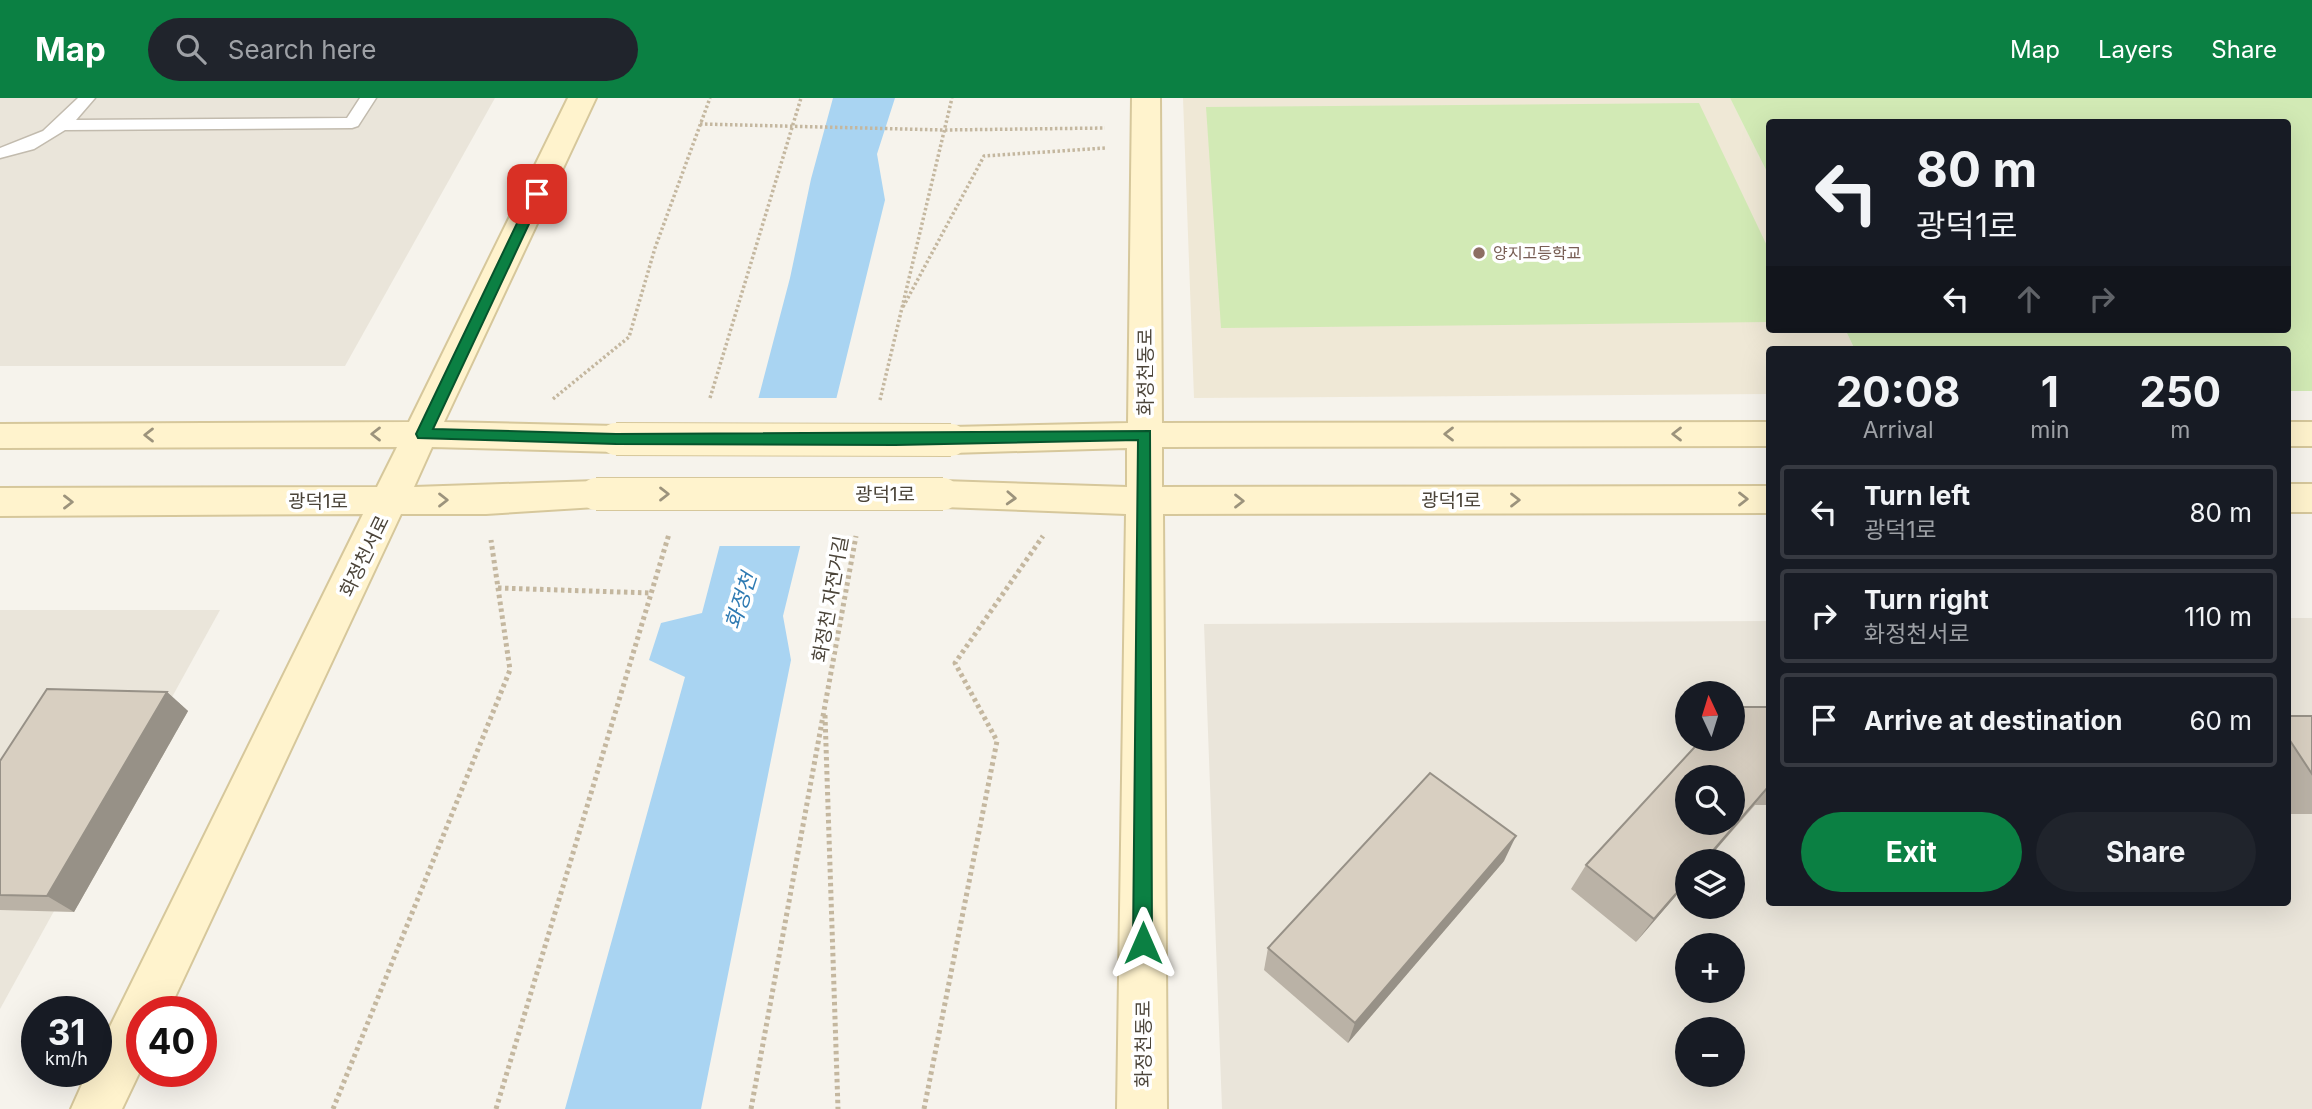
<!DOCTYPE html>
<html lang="en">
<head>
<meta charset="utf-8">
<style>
	body { margin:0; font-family:Inter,"Noto Sans KR",sans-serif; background:#20242c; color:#f1f3f6; height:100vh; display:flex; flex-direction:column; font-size:26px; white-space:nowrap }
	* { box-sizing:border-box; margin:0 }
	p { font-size:23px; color:#9ea1a6 }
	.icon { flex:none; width:38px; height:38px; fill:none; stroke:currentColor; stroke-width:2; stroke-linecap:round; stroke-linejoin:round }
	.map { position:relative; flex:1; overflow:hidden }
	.panel { position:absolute; left:1766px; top:248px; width:525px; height:560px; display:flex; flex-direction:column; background:#171b24; border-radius:7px; box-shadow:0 7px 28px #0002 }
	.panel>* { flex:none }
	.guide { position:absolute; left:1766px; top:21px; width:525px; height:214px; border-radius:7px; box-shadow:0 7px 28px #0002; background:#171b24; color:#f1f3f6; overflow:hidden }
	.needle { width:46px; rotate:356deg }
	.buttons { position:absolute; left:1675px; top:583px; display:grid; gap:14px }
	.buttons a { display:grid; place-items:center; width:70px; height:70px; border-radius:50%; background:#171b24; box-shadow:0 7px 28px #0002; font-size:35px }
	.speed { position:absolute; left:21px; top:898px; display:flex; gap:14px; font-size:35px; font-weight:700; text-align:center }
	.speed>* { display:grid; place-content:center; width:91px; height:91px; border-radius:50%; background:#171b24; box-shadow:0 7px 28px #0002; line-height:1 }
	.speed small { font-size:18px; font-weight:400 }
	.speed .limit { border:10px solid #d22; background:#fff; color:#111 }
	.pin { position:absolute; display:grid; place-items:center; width:60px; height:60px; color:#fff; margin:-30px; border-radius:14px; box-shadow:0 4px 10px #0006 }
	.me { position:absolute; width:77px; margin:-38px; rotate:0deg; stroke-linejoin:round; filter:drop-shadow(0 0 5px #0008) }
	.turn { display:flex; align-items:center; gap:24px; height:147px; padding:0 35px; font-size:32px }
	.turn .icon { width:91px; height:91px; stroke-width:2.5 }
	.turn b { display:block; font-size:49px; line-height:60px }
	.lanes { display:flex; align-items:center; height:66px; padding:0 35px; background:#0003; justify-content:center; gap:35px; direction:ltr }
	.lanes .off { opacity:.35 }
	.eta { display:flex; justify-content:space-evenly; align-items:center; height:119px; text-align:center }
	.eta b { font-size:42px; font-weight:700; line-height:49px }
	.primary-button { display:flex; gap:14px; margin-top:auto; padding:14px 35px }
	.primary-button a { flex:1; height:80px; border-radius:42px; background:#0b8043; color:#fff; font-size:28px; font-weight:700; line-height:80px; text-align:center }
	.primary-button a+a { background:#20242c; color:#f1f3f6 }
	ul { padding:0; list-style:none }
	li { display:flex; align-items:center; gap:21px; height:94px; margin:0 14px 10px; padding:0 21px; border:4px solid #363941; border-radius:7px }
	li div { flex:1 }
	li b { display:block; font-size:26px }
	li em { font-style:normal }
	header { display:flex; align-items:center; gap:42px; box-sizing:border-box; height:98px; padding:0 35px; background:#0b8043; color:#fff }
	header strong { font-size:33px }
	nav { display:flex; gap:38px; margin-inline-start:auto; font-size:24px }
	.search { width:490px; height:63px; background:#20242c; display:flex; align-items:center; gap:18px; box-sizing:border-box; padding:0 24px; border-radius:38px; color:#9ea1a6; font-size:26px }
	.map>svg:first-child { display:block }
</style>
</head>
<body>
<header>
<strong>Map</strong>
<div class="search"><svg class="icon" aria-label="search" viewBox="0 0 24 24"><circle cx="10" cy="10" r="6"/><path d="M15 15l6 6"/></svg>Search here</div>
<nav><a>Map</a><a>Layers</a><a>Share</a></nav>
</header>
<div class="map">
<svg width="2312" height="1011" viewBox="0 0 2312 1011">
	<rect width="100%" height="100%" fill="#f6f3ec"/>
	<!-- residential -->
	<g fill="#eae5da" fill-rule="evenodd">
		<polygon points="0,0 495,0 345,268 0,268"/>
		<polygon points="0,512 220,512 0,911"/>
		<path d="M2287,520h25v491h-1090l-18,-485 565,-3v282h518zM1687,595h45v45h-45zM1687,679h45v45h-45zM1687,763h45v45h-45zM1687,847h45v45h-45zM1687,931h45v45h-45z"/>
	</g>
	<!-- education -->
	<polygon fill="#efe8d6" points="1183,0 1730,0 1769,78 1769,231 1845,231 1855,252 1769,252 1769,296 1194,300"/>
	<!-- green -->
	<g fill="#d2eab5">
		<polygon points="1730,0 2312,0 2312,293 2287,293 2287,252 1855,252 1845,231 2287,231 2287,24 1769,24 1769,78"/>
		<polygon points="1699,5 1769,152 1769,224 1221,230 1206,9"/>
	</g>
	<!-- water -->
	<polygon fill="#a9d4f2" points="833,0 895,0 877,56 885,102 783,518 791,562 701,1011 565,1011 685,579 649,562 661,525 702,515 790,180 811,81"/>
	<!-- pier -->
	<polygon fill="#f6f3ec" points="755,300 841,300 804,448 716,448"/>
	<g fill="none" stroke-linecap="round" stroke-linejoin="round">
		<defs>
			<polygon id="lane" points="78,0 95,0 76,22 347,20 360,0 376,0 358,28 352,30 65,32 34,51 0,60 0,50 43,33"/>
			<g id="secondary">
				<polygon points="568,0 596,0 444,324 616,328 628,332 633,341 628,350 616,354 432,349 414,389 596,383 609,386 614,396 609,406 596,409 486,416 401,416 168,914 142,914 142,969 122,1011 71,1011 88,973 96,973 96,957 363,416 0,418 0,390 377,389 397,349 0,350 0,326 409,324"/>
				<polygon points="1132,0 1160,0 1162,325 1769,324 1769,348 1162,349 1162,389 1769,388 1769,415 1163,416 1167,1011 1117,1011 1126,416 943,409 930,406 925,396 930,386 943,383 1127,389 1127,350 951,355 939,351 934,342 939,333 951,329 1128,325"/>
				<rect x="2287" y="324" width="25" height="24"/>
				<rect x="2287" y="386" width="25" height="28"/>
			</g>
		</defs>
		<!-- lane casing -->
		<use href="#lane" stroke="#c2bbae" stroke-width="3"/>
		<!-- secondary casing -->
		<use href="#secondary" stroke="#d6c79b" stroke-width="4"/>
		<!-- path-far1 -->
		<g stroke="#c4b79f" stroke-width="3.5" stroke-dasharray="2.5 2.5" stroke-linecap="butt">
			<polyline points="700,26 944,32 1105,30"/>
			<polyline points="903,209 984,58 1105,50"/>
			<polyline points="710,300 801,0"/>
			<polyline points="553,301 629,239 655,150 710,0"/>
			<polyline points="880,302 952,0"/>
		</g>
		<!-- path -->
		<g stroke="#c4b79f" stroke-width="5" stroke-dasharray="3.5 3.5" stroke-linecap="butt">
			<polyline points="498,490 651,495"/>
			<polyline points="825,617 838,1011"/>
			<polyline points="333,1011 510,572 491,442"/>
			<polyline points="496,1011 669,436"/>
			<polyline points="751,1011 856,438"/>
			<polyline points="924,1011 997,643 955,565 1043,438"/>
		</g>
		<!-- lane -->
		<use href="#lane" fill="#fff" fill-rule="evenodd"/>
		<!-- secondary -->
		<use href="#secondary" fill="#fff3cd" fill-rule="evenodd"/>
		<defs>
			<g id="secondary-bridge">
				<polyline points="616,341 951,342"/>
				<polyline points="596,396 943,396"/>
			</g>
		</defs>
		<!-- secondary-bridge casing -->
		<use href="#secondary-bridge" stroke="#d6c79b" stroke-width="34" stroke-linecap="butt"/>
		<!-- secondary-bridge -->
		<use href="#secondary-bridge" stroke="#fff3cd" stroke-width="32"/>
	</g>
	<!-- wall -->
	<g fill="#bab2a6">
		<polygon points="167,594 188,613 74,814 0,812 0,663"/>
		<polygon points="1769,609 1769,707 1755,707 1706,763 1687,763 1687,785 1636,844 1571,791 1586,767"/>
		<rect x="2287" y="618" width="25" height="98"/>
		<polygon points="1504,763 1348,945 1264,872 1268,850"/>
	</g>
	<!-- shaded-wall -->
	<g fill="#979187">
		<polygon points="167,594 188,613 74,814 47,798"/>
		<polygon points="1769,689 1706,763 1704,763"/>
		<polygon points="1516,738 1504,763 1348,945 1355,925"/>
		<polygon points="1687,783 1687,785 1636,844 1654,821"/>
	</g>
	<!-- building -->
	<g fill="#d8cfc1" stroke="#979187" stroke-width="2" fill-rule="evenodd">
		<polygon points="47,591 167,594 47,798 0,797 0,663"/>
		<path d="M1732,609h37v79l-65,75h-17v20l-33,38 -68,-54 117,-127h29zM1687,679h45v45h-45z"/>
		<polygon points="2287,618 2312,618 2312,676 2287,638"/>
		<polygon points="1430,675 1516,738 1355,925 1268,850"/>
	</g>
	<!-- one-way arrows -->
	<defs><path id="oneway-chevron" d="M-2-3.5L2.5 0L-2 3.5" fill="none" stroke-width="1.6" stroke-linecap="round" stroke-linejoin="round" transform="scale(1.75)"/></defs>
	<g stroke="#9c937c">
		<use href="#oneway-chevron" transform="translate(376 336) rotate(180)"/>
		<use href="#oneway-chevron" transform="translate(1449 336) rotate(180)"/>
		<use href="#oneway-chevron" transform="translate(1677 336) rotate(180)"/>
		<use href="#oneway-chevron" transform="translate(149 337) rotate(180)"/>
		<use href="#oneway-chevron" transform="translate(664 396)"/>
		<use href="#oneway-chevron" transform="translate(1011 400) rotate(3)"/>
		<use href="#oneway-chevron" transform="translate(1743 401)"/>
		<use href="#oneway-chevron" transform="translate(443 402)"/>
		<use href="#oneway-chevron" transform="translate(1515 402)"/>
		<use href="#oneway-chevron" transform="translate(1239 403)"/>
		<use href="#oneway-chevron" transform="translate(68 404)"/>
	</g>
	<!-- route -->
	<polygon fill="#0b8043" stroke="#07532c" stroke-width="2" points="537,92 543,96 433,331 616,336 1150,333 1152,845 1150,852 1143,854 1136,852 1133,845 1138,342 895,347 616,346 418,340 416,336 531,96"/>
	<!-- markers -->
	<circle fill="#8d6e63" stroke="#fff" stroke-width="2.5" cx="1479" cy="155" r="7"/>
	<g text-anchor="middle" stroke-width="7" stroke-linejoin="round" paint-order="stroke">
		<!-- far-education labels -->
		<g font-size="16" fill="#785e54" stroke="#fff" text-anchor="start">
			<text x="1493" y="161">양지고등학교</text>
		</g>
		<!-- street labels -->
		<g font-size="19" fill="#4b4439" stroke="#fff">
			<text transform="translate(1145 274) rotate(-90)" y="7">화정천동로</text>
			<text x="885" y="403">광덕1로</text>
			<text x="1451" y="409">광덕1로</text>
			<text x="318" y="410">광덕1로</text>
			<text transform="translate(364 458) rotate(-64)" y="7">화정천서로</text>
			<text transform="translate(830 501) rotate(-80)" y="7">화정천 자전거길</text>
			<text transform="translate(1143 946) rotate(-90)" y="7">화정천동로</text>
		</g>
		<!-- water labels -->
		<g font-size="21" font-style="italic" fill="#2e7ab2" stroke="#fff">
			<text transform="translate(741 503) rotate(-72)" y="7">화정천</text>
		</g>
	</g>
</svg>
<div class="buttons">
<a><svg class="needle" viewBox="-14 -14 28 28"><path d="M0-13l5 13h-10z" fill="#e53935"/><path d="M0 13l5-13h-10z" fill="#9ea1a6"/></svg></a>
<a><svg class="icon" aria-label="search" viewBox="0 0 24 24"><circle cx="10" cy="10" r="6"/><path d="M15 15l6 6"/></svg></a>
<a><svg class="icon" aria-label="layers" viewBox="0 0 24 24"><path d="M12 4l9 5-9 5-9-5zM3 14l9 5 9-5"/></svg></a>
<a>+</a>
<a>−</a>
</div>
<div class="speed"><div>31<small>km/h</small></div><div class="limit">40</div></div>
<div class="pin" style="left:537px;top:96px;background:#d93025"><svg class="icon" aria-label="arrive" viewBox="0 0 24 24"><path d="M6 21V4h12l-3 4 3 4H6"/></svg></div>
<svg class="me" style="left:1143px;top:845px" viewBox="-20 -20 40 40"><path d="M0-17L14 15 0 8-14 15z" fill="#0b8043" stroke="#fff" stroke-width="4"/></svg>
<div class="guide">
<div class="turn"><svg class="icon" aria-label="left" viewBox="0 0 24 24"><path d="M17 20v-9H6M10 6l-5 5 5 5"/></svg><div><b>80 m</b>광덕1로</div></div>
<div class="lanes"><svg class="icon" aria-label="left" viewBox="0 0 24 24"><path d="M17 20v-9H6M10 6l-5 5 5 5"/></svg><svg class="icon off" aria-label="ahead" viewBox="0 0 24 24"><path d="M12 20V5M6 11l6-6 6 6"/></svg><svg class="icon off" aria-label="right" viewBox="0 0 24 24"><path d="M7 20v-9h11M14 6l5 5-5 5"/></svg></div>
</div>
<section class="panel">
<div class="eta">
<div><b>20:08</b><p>Arrival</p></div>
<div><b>1</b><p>min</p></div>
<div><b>250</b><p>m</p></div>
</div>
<ul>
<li><svg class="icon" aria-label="left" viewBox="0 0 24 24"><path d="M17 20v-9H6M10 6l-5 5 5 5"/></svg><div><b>Turn left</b><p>광덕1로</p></div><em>80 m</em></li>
<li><svg class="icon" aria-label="right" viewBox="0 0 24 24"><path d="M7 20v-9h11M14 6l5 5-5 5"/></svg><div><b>Turn right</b><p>화정천서로</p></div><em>110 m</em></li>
<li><svg class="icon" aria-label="arrive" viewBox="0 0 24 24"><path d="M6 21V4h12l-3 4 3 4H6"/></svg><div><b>Arrive at destination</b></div><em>60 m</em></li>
</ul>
<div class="primary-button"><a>Exit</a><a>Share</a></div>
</section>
</div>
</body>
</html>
